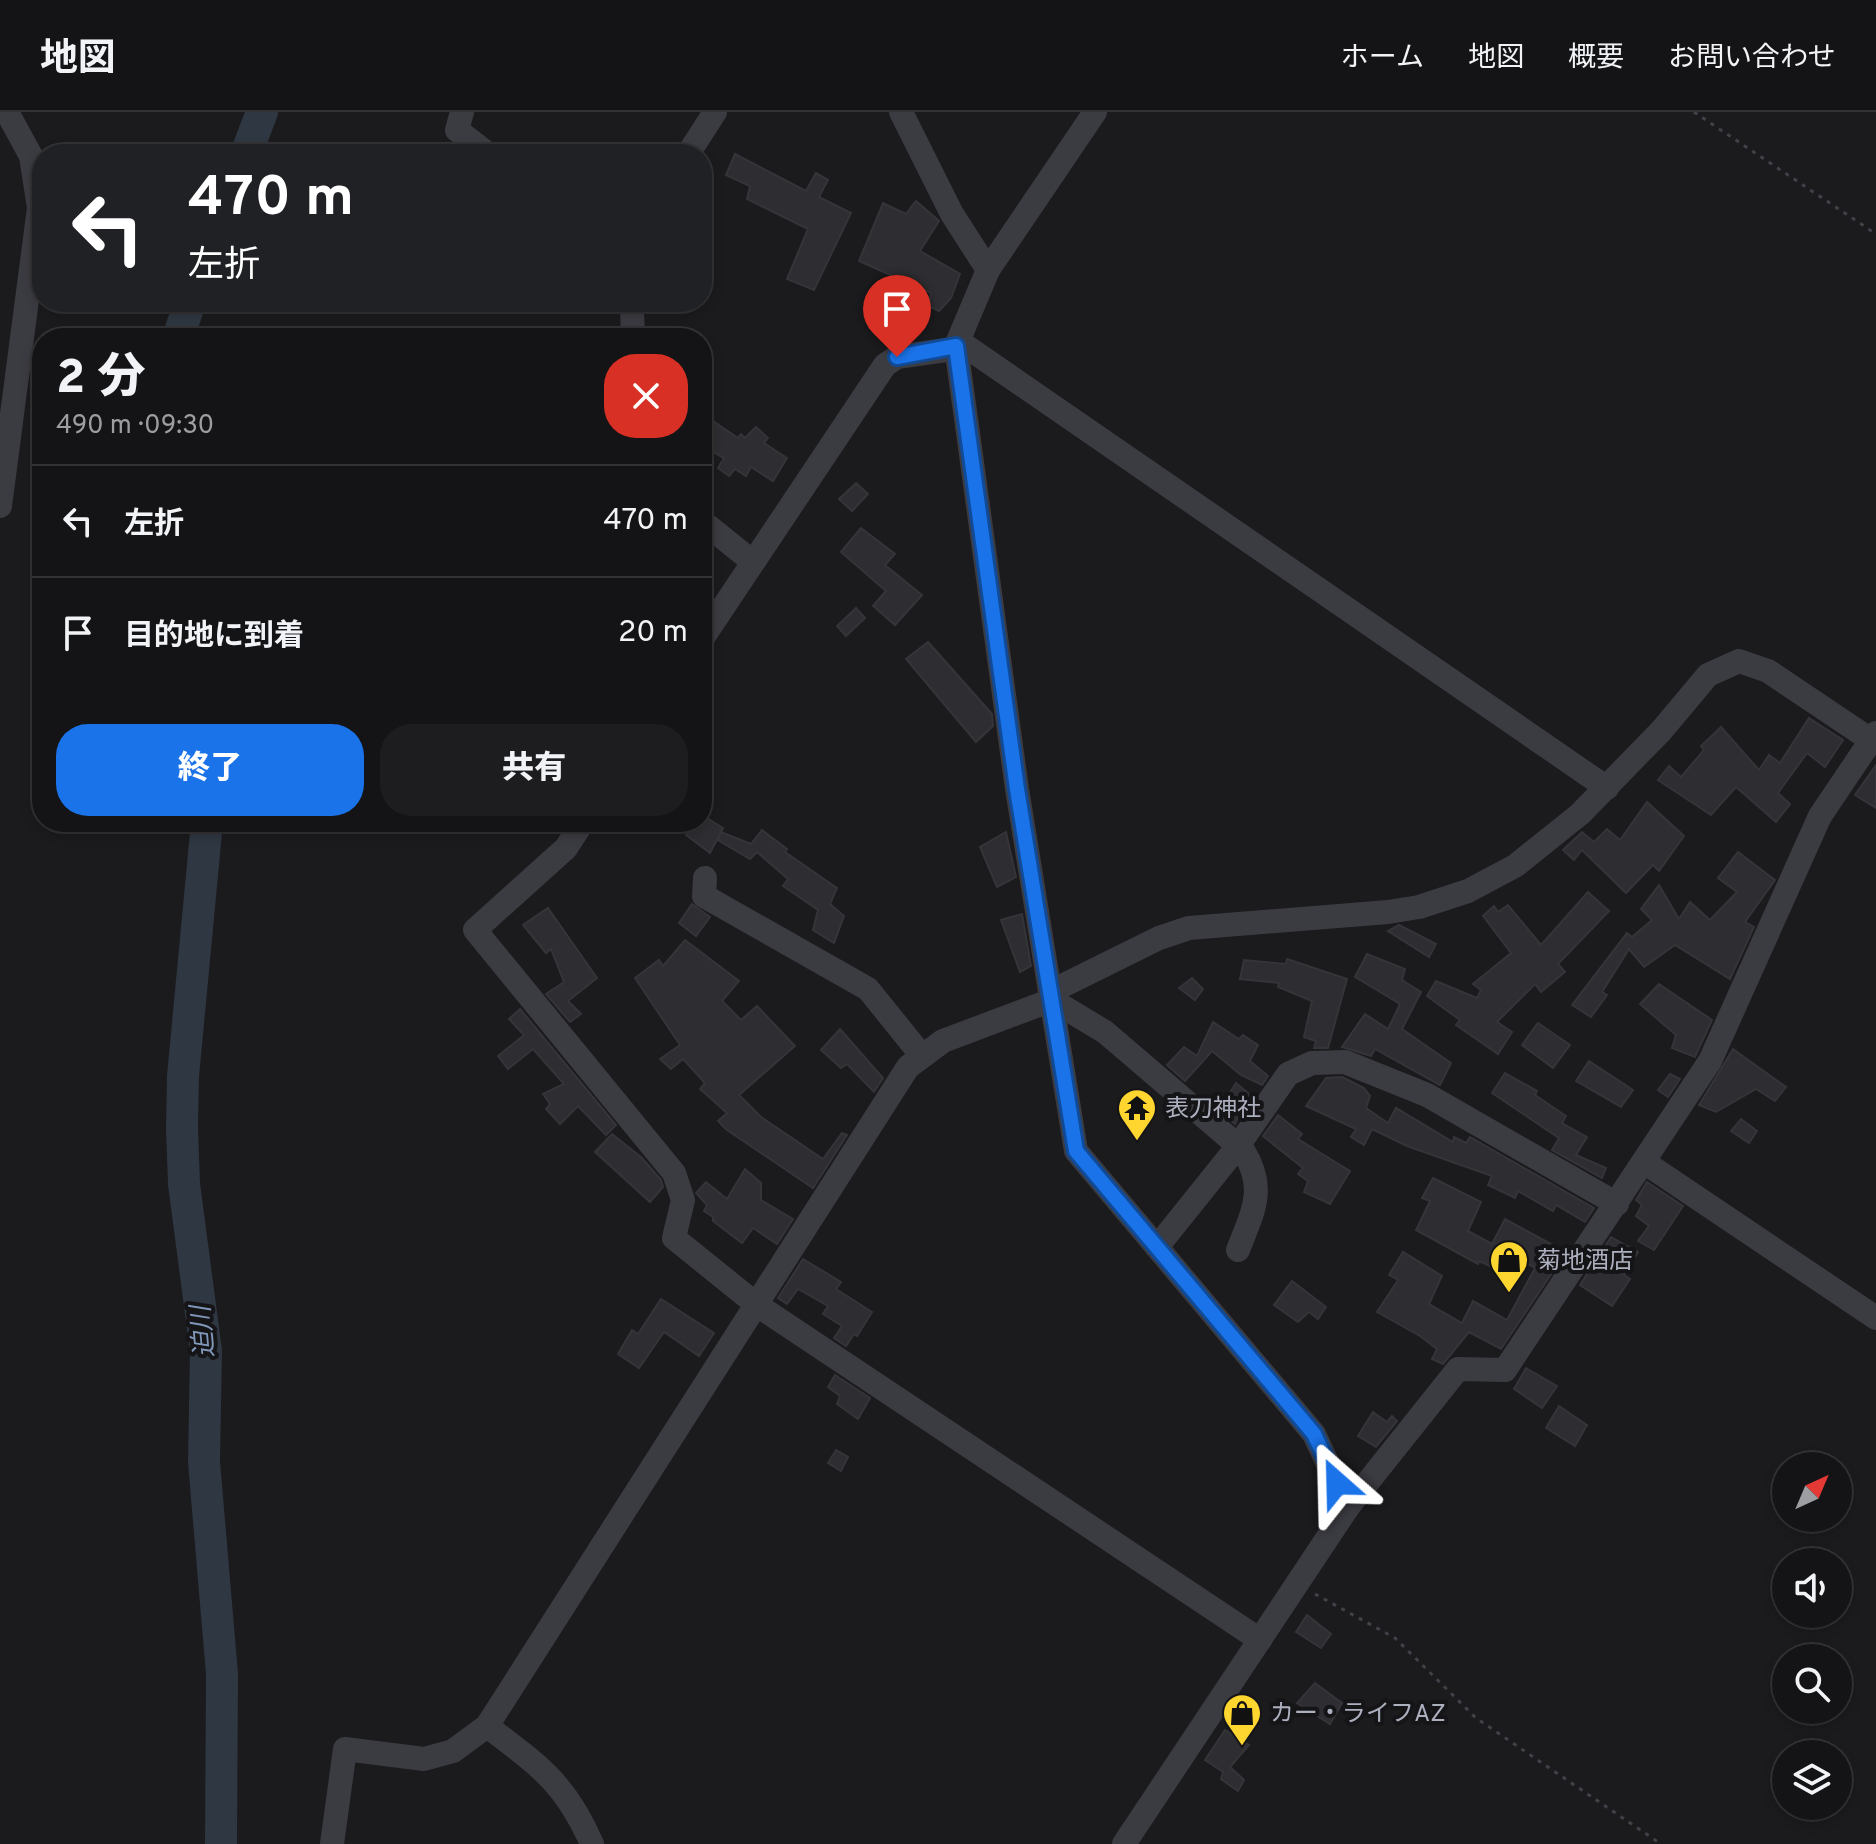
<!DOCTYPE html>
<html lang="ja">
<head>
<meta charset="utf-8">
<style>
	body { margin:0; font-family:Overpass,"Noto Sans JP",sans-serif; background:#1d1d1f; color:#f1f3f6; height:100vh; display:flex; flex-direction:column; font-size:30px; white-space:nowrap }
	* { box-sizing:border-box; margin:0 }
	p { font-size:26px; color:#9d9ea1 }
	.icon { flex:none; width:44px; height:44px; fill:none; stroke:currentColor; stroke-width:2; stroke-linecap:round; stroke-linejoin:round }
	.map { position:relative; flex:1; overflow:hidden }
	.side { position:absolute; left:32px; top:216px; width:680px; height:504px; display:flex; flex-direction:column; background:#141416; border-radius:32px; box-shadow:0 4px 12px #0003,0 0 0 2px #333335 }
	.side>* { flex:none }
	.hud { position:absolute; left:32px; top:32px; width:680px; height:168px; border-radius:32px; box-shadow:0 4px 12px #0003,0 0 0 2px #333335; background:#202124; color:#fff; overflow:hidden }
	.needle { width:52px; rotate:44deg }
	.controls { position:absolute; left:1772px; top:1340px; display:grid; gap:16px }
	.controls a { display:grid; place-items:center; width:80px; height:80px; border-radius:50%; background:#141416; box-shadow:0 4px 12px #0003,0 0 0 2px #333335; font-size:40px }
	.pin { position:absolute; display:grid; place-items:center; width:68px; height:68px; color:#fff; margin:-82px -34px; border-radius:50% 50% 50% 0; rotate:-45deg; box-shadow:0 0 8px #0007 }
	.pin .icon { rotate:45deg }
	.me { position:absolute; width:88px; margin:-44px; rotate:335deg; stroke-linejoin:round; filter:drop-shadow(0 0 6px #0008) }
	.turn { display:flex; align-items:center; gap:28px; height:168px; padding:0 24px; font-size:36px }
	.turn .icon { width:104px; height:104px; stroke-width:2.5 }
	.turn b { display:block; font-size:56px; line-height:68px }
	.round { display:grid; place-items:center; flex:none; width:84px; height:84px; border-radius:32px; background:#1d1d1f }
	.overview { display:flex; align-items:center; justify-content:space-between; height:136px; padding:0 24px }
	h1 { font-size:48px; font-weight:800; line-height:60px }
	.primary-button { display:flex; gap:16px; margin-top:auto; padding:16px 24px }
	.primary-button a { flex:1; height:92px; border-radius:32px; background:#1a73e8; color:#fff; font-size:32px; font-weight:800; line-height:92px; text-align:center }
	.primary-button a+a { background:#1d1d1f; color:#f1f3f6 }
	ul { padding:0; list-style:none }
	li { display:flex; align-items:center; gap:24px; height:112px; padding:0 24px; border-top:2px solid #333335 }
	li div { flex:1 }
	li b { display:block; font-size:30px }
	li em { font-style:normal }
	header { display:flex; align-items:center; gap:48px; box-sizing:border-box; height:112px; padding:0 40px; background:#141416; border-bottom:2px solid #333335 }
	header strong { font-size:38px }
	nav { display:flex; gap:44px; margin-inline-start:auto; font-size:28px }
	.map>svg:first-child { display:block }
</style>
</head>
<body>
<header>
<strong>地図</strong>
<nav><a>ホーム</a><a>地図</a><a>概要</a><a>お問い合わせ</a></nav>
</header>
<div class="map">
<svg width="1876" height="1732" viewBox="0 0 1876 1732">
	<rect width="100%" height="100%" fill="#1b1a1d"/>
	<g fill="none" stroke-linecap="round" stroke-linejoin="round">
		<!-- river -->
		<g stroke="#2f3742" stroke-width="32">
			<polyline points="246,42 262,0"/>
			<polyline points="178,226 190,190"/>
			<polyline points="207,710 183,964 182,1016 184,1072 206,1239 204,1350 222,1562 221,1732"/>
		</g>
	</g>
	<!-- building -->
	<g fill="#2e2d31" stroke="#353439" stroke-width="2">
		<polygon points="735,42 806,79 816,61 828,68 819,85 851,101 814,178 787,167 808,117 747,87 750,74 726,63"/>
		<polygon points="916,89 939,109 920,139 960,162 951,186 939,199 928,194 931,181 859,149 883,91 906,102"/>
		<polygon points="713,309 738,326 741,322 745,326 756,315 768,326 764,331 787,346 773,369 751,355 746,364 735,357 729,364 718,356 724,346 702,334"/>
		<polygon points="856,371 868,382 852,399 839,387"/>
		<polygon points="861,416 895,442 885,453 922,483 895,513 873,494 886,479 841,440"/>
		<polygon points="856,496 865,506 846,524 837,514"/>
		<polygon points="928,530 992,602 993,614 976,630 906,547"/>
		<polygon points="1809,606 1843,628 1825,655 1807,641 1778,681 1790,692 1776,710 1736,675 1711,703 1658,668 1669,654 1681,665 1704,638 1701,634 1721,615 1759,658 1769,643 1780,651"/>
		<polygon points="1876,653 1876,696 1855,683"/>
		<polygon points="1647,690 1684,724 1659,759 1653,753 1626,781 1582,738 1574,748 1563,738 1582,720 1594,730 1607,717 1620,728"/>
		<polygon points="702,703 723,716 710,741 686,723 694,710 702,710"/>
		<polygon points="762,718 787,737 785,740 837,776 830,792 844,804 834,831 813,818 818,798 783,774 788,767 757,740 750,747 718,728 721,720 751,732"/>
		<polygon points="1006,720 1016,765 997,775 980,735"/>
		<polygon points="1738,740 1775,768 1745,810 1754,815 1730,867 1675,833 1644,855 1629,837 1602,880 1607,883 1591,905 1572,893 1627,821 1632,825 1652,808 1641,797 1659,773 1679,807 1690,790 1710,808 1737,780 1718,766"/>
		<polygon points="1588,780 1609,799 1558,852 1565,860 1541,880 1535,872 1497,910 1512,920 1498,942 1456,913 1460,908 1427,884 1436,869 1477,886 1481,878 1473,872 1511,841 1483,804 1494,794 1498,800 1508,793 1541,833"/>
		<polygon points="692,792 710,805 696,824 679,811"/>
		<polygon points="548,796 597,866 568,889 581,902 570,910 546,882 564,870 551,837 546,841 523,813"/>
		<polygon points="1022,802 1031,854 1020,860 1001,808"/>
		<polygon points="1399,813 1436,832 1429,845 1388,819"/>
		<polygon points="685,828 739,869 722,889 741,908 757,894 795,934 739,983 761,1005 823,1047 842,1021 847,1023 813,1076 727,1018 718,1009 727,1001 700,977 705,971 683,947 671,957 660,947 680,933 635,866 659,848 663,854"/>
		<polygon points="1367,842 1405,857 1402,868 1421,880 1402,917 1451,951 1440,973 1375,937 1371,944 1342,935 1365,902 1388,917 1400,892 1355,865"/>
		<polygon points="1287,847 1347,867 1328,936 1314,936 1316,929 1304,925 1312,889 1278,875 1279,871 1240,867 1244,848 1286,852"/>
		<polygon points="1192,866 1203,877 1195,888 1179,876"/>
		<polygon points="1659,872 1712,908 1695,945 1672,936 1676,923 1640,892"/>
		<polygon points="520,897 616,1013 606,1023 578,994 560,1012 546,997 550,992 543,982 564,972 533,937 508,957 498,944 524,923 509,907"/>
		<polygon points="1213,910 1239,927 1243,923 1258,933 1250,949 1268,964 1262,973 1241,963 1212,939 1185,969 1167,953 1184,935 1197,944"/>
		<polygon points="1538,911 1570,933 1553,956 1522,933"/>
		<polygon points="840,917 883,966 874,980 847,952 841,956 821,938"/>
		<polygon points="1733,937 1786,975 1775,989 1756,977 1716,1000 1699,993"/>
		<polygon points="1589,949 1633,978 1621,995 1576,969"/>
		<polygon points="1505,961 1537,979 1535,983 1566,1004 1562,1011 1587,1025 1576,1043 1606,1056 1602,1066 1552,1038 1559,1026 1492,981"/>
		<polygon points="1670,962 1680,967 1668,985 1658,978"/>
		<polygon points="1342,965 1364,976 1370,984 1366,996 1388,1011 1396,996 1453,1030 1454,1025 1466,1031 1470,1025 1594,1096 1585,1110 1556,1093 1553,1099 1518,1079 1515,1086 1488,1073 1492,1064 1407,1034 1372,1017 1364,1033 1351,1025 1356,1017 1306,994 1326,966"/>
		<polygon points="1236,971 1249,982 1235,1012 1219,998"/>
		<polygon points="1278,1003 1302,1022 1298,1027 1350,1059 1330,1092 1304,1080 1308,1069 1298,1062 1303,1056 1263,1024"/>
		<polygon points="1741,1007 1757,1019 1749,1031 1731,1019"/>
		<polygon points="612,1022 642,1046 661,1068 663,1075 650,1090 595,1040"/>
		<polygon points="745,1057 761,1071 761,1088 793,1107 777,1132 753,1116 742,1131 713,1109 713,1105 704,1099 707,1093 696,1081 706,1070 727,1087"/>
		<polygon points="1433,1066 1481,1090 1468,1119 1492,1132 1505,1107 1566,1140 1501,1237 1469,1220 1443,1252 1432,1247 1437,1237 1420,1224 1377,1200 1398,1168 1389,1163 1403,1140 1442,1164 1429,1192 1462,1211 1473,1189 1507,1208 1535,1156 1511,1142 1499,1158 1479,1149 1478,1152 1416,1118 1430,1089 1422,1086"/>
		<polygon points="1647,1070 1683,1094 1654,1138 1638,1129 1649,1114 1636,1104 1642,1093 1636,1088"/>
		<polygon points="1611,1125 1638,1140 1624,1163 1630,1167 1612,1194 1580,1173"/>
		<polygon points="803,1147 841,1170 836,1177 872,1200 857,1224 854,1222 846,1234 834,1226 842,1214 823,1202 828,1194 798,1177 787,1192 778,1186"/>
		<polygon points="1292,1169 1326,1195 1318,1207 1309,1200 1298,1210 1274,1193"/>
		<polygon points="661,1187 714,1221 699,1244 664,1220 639,1256 618,1242 632,1218 638,1222"/>
		<polygon points="1526,1256 1557,1274 1542,1296 1514,1277"/>
		<polygon points="835,1263 870,1286 858,1307 837,1292 840,1284 828,1275"/>
		<polygon points="1559,1294 1587,1313 1575,1334 1546,1316"/>
		<polygon points="1373,1300 1387,1310 1392,1304 1397,1309 1376,1335 1358,1324"/>
		<polygon points="836,1338 848,1345 841,1359 828,1351"/>
		<polygon points="1307,1503 1331,1522 1321,1536 1296,1520"/>
		<polygon points="1315,1571 1342,1591 1330,1612 1297,1591"/>
		<polygon points="1225,1618 1249,1633 1230,1655 1244,1668 1238,1679 1221,1667 1223,1660 1205,1648"/>
	</g>
	<g fill="none" stroke-linecap="round" stroke-linejoin="round">
		<!-- path -->
		<g stroke="#414249" stroke-width="3" stroke-dasharray="4 6" stroke-linecap="butt">
			<polyline points="1694,0 1876,122"/>
			<polyline points="1315,1482 1395,1526 1476,1606 1661,1732"/>
		</g>
		<!-- minor -->
		<g stroke="#3b3b42" stroke-width="24">
			<polyline points="462,0 457,18 488,42"/>
			<polyline points="901,0 952,102 988,158"/>
			<polyline points="1095,0 988,158 956,234 1017,677 1076,1039 1314,1322 1348,1395 1124,1732"/>
			<polyline points="688,42 715,0"/>
			<polyline points="627,190 632,197 633,226"/>
			<polyline points="0,394 39,96 31,44 7,0"/>
			<polyline points="702,409 753,450"/>
			<polyline points="702,527 885,253 897,245 967,235 1607,676"/>
			<polyline points="583,710 566,736 475,818 674,1061 683,1088 674,1126 757,1193 1260,1528"/>
			<polyline points="705,766 704,784 868,877 922,944"/>
			<polyline points="1052,888 1060,875 1159,826 1189,816 1388,800 1419,795 1468,779 1515,754 1580,702 1661,619 1708,563 1739,549 1768,559 1871,628"/>
			<polyline points="1644,1050 1876,1206"/>
			<polyline points="1157,1135 1238,1034 1288,962 1312,951 1345,950 1427,983 1617,1092"/>
			<polyline points="1348,1395 1458,1257 1505,1258 1710,949 1820,704 1876,621"/>
			<path d="M487,1614c51,39 78,56 105,118"/>
			<path d="M332,1732l13,-95 79,10 29,-8 34,-25 421,-659 35,-26 109,-41 53,32 138,118c24,39 10,61 -5,100"/>
		</g>
	</g>
	<g fill="none" stroke-linecap="round" stroke-linejoin="round">
		<defs>
			<polyline id="route" points="897,245 956,234 1017,677 1076,1039 1314,1322 1337,1371"/>
		</defs>
		<!-- route casing -->
		<use href="#route" stroke="#114b97" stroke-width="20"/>
		<!-- route -->
		<use href="#route" stroke="#1a73e8" stroke-width="14"/>
	</g>
	<!-- icons -->
	<defs>
		<symbol id="temple-pin" viewBox="-11 -11 22 30"><path d="M0 17L-7.5 6A9.5 9.5 0 1 1 7.5 6Z" fill="#ffd530" stroke="#151518"/><path d="M0-6L5-2H3V0L6.5 2.5H4V6H1.5V3h-3V6H-4V2.5H-6.5L-3 0V-2H-5Z" fill="#111"/></symbol>
		<symbol id="shop-pin" viewBox="-11 -11 22 30"><path d="M0 17L-7.5 6A9.5 9.5 0 1 1 7.5 6Z" fill="#ffd530" stroke="#151518"/><path d="M-5-2.5h2.3a2.7 3.5 0 0 1 5.4 0H5L5.5 6h-11ZM-1.5-2.5h3a1.5 2.3 0 0 0-3 0Z" fill="#111"/></symbol>
	</defs>
	<g fill-rule="evenodd">
		<use href="#temple-pin" x="1115" y="974" width="44" height="60"/>
		<use href="#shop-pin" x="1487" y="1126" width="44" height="60"/>
		<use href="#shop-pin" x="1220" y="1579" width="44" height="60"/>
	</g>
	<g text-anchor="middle" stroke-width="8" stroke-linejoin="round" paint-order="stroke">
		<!-- poi labels -->
		<g font-size="24" fill="#acafbd" stroke="#151518" text-anchor="start">
			<text x="1165" y="1004">表刀神社</text>
			<text x="1537" y="1156">菊地酒店</text>
			<text x="1270" y="1609">カー・ライフAZ</text>
		</g>
		<!-- water labels -->
		<g font-size="26" font-style="italic" fill="#8198ba" stroke="#151518">
			<text transform="translate(202 1220) rotate(-95)" y="9">迫川</text>
		</g>
	</g>
</svg>
<div class="controls">
<a><svg class="needle" viewBox="-14 -14 28 28"><path d="M0-13l5 13h-10z" fill="#e53935"/><path d="M0 13l5-13h-10z" fill="#9d9ea1"/></svg></a>
<a><svg class="icon" aria-label="sound" viewBox="0 0 24 24"><path d="M4 9h4l5-4v14l-5-4H4zM17 9q2 3 0 6"/></svg></a>
<a><svg class="icon" aria-label="search" viewBox="0 0 24 24"><circle cx="10" cy="10" r="6"/><path d="M15 15l6 6"/></svg></a>
<a><svg class="icon" aria-label="layers" viewBox="0 0 24 24"><path d="M12 4l9 5-9 5-9-5zM3 14l9 5 9-5"/></svg></a>
</div>
<div class="pin" style="left:897px;top:245px;background:#d93025"><svg class="icon" aria-label="arrive" viewBox="0 0 24 24"><path d="M6 21V4h12l-3 4 3 4H6"/></svg></div>
<svg class="me" style="left:1337px;top:1371px" viewBox="-20 -20 40 40"><path d="M0-17L14 15 0 8-14 15z" fill="#1a73e8" stroke="#fff" stroke-width="4"/></svg>
<div class="hud">
<div class="turn"><svg class="icon" aria-label="left" viewBox="0 0 24 24"><path d="M17 20v-9H6M10 6l-5 5 5 5"/></svg><div><b>470 m</b>左折</div></div>
</div>
<section class="side">
<div class="overview"><div><h1>2 分</h1><p>490 m · 09:30</p></div><a class="round" style="background:#d93025;color:#fff"><svg class="icon" aria-label="close" viewBox="0 0 24 24"><path d="M6 6l12 12M18 6L6 18"/></svg></a></div>
<ul>
<li><svg class="icon" aria-label="left" viewBox="0 0 24 24"><path d="M17 20v-9H6M10 6l-5 5 5 5"/></svg><div><b>左折</b></div><em>470 m</em></li>
<li><svg class="icon" aria-label="arrive" viewBox="0 0 24 24"><path d="M6 21V4h12l-3 4 3 4H6"/></svg><div><b>目的地に到着</b></div><em>20 m</em></li>
</ul>
<div class="primary-button"><a>終了</a><a>共有</a></div>
</section>
</div>
</body>
</html>
